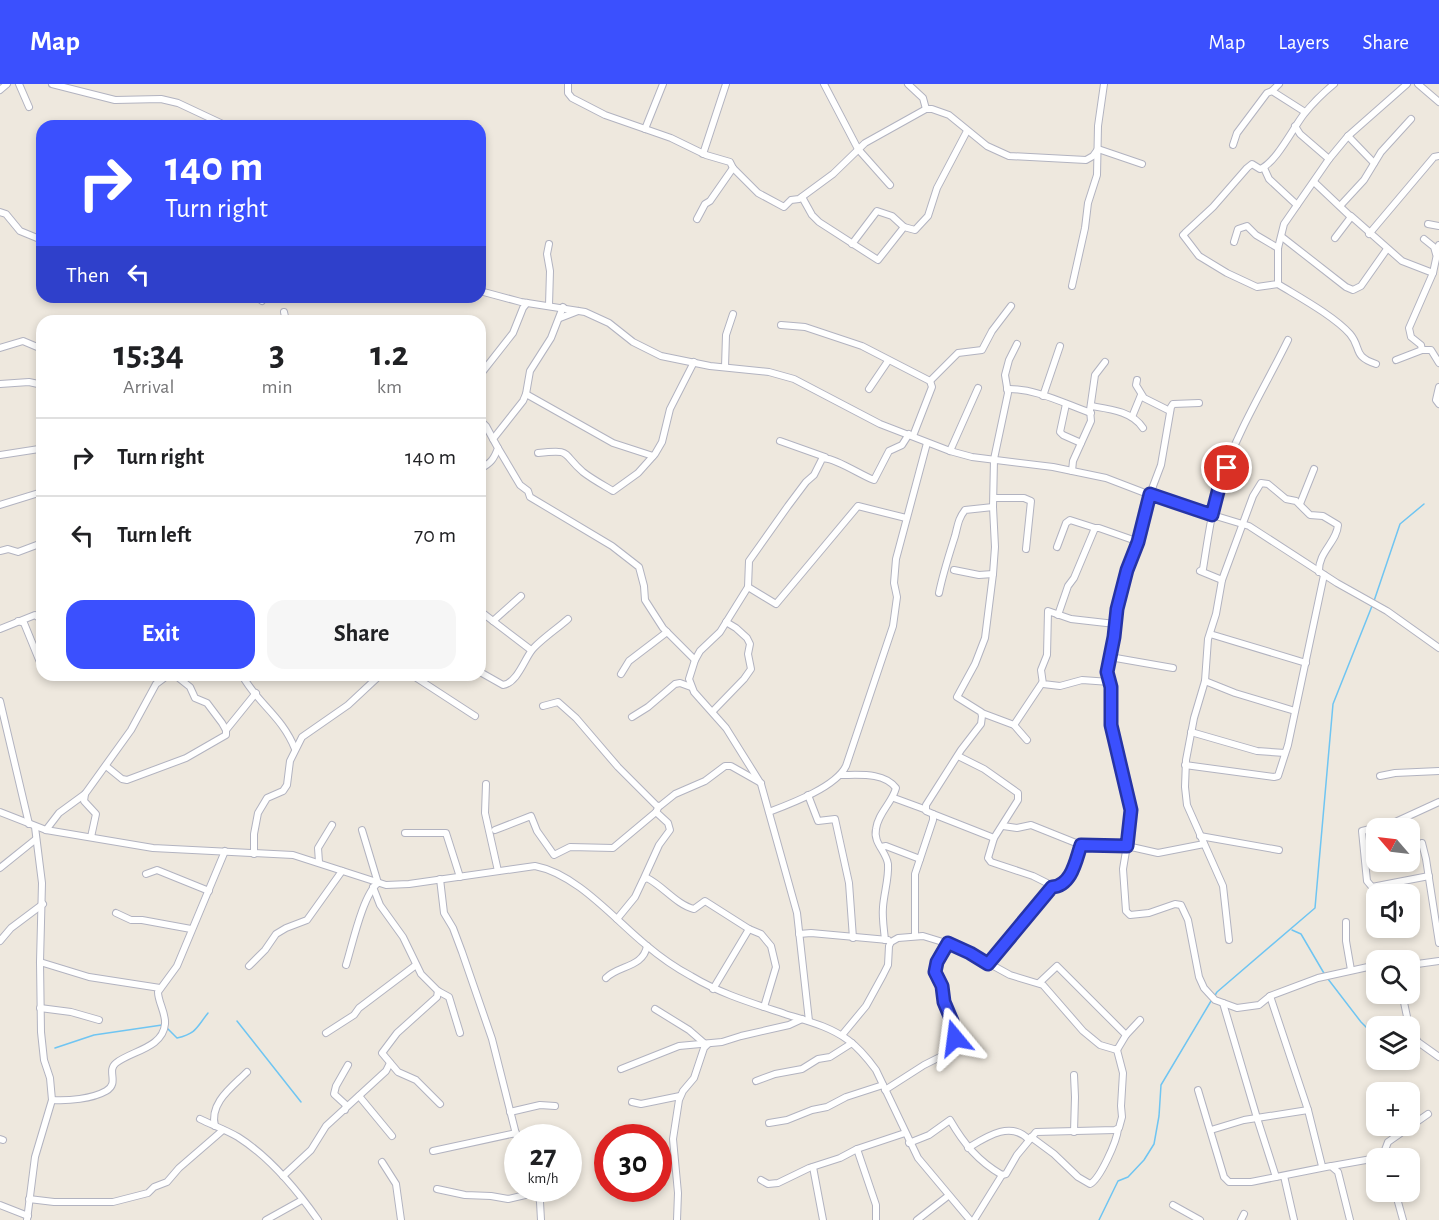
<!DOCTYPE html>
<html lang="en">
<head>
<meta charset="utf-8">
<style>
	body { margin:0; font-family:"Alegreya Sans",sans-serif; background:#f6f6f6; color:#202124; height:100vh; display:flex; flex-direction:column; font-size:22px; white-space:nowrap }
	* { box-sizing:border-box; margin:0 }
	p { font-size:20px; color:#757577 }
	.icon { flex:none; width:33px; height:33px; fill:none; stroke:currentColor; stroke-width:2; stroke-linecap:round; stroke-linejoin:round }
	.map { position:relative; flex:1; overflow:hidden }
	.sheet { position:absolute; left:36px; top:231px; width:450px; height:366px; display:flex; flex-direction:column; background:#fff; border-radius:18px; box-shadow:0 3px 9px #0003 }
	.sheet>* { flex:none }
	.hud { position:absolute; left:36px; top:36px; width:450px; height:183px; border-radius:18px; box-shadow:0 3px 9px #0003; background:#3b50fe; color:#fff; overflow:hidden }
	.needle { width:39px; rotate:298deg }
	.tools { position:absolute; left:1366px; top:734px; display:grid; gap:12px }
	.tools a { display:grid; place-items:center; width:54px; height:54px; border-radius:12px; background:#fff; box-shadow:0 3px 9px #0003; font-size:30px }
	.speed { position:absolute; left:504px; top:1040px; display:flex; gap:12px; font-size:30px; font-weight:700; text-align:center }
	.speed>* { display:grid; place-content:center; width:78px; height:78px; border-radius:50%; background:#fff; box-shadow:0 3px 9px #0003; line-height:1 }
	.speed small { font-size:15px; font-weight:400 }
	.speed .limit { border:9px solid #d22; background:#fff; color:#111 }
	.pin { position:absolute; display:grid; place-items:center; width:51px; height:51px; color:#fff; margin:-26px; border:3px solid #fff; border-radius:50%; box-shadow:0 2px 6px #0007 }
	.me { position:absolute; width:66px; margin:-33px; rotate:344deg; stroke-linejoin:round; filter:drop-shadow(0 0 4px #0008) }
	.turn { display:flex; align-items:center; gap:21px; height:126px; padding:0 30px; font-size:27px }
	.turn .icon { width:78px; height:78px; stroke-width:2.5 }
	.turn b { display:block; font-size:42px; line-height:51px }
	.then { display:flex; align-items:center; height:57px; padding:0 30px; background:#0003; gap:12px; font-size:22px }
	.eta { display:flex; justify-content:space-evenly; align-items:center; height:102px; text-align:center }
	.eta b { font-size:36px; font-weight:700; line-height:42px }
	.primary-button { display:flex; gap:12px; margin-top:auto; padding:12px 30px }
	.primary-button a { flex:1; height:69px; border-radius:18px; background:#3b50fe; color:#fff; font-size:24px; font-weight:700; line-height:69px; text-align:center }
	.primary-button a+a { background:#f6f6f6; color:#202124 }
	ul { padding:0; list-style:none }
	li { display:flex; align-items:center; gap:18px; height:78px; padding:0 30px; border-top:2px solid #e0e0e0 }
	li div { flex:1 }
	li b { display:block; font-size:22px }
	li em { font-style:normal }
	header { display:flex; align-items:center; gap:36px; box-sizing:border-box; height:84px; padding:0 30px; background:#3b50fe; color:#fff }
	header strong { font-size:28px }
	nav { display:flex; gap:33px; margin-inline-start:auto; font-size:21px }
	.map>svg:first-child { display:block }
</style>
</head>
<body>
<header>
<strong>Map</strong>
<nav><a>Map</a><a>Layers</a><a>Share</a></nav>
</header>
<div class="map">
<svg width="1439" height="1136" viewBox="0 0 1439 1136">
	<rect width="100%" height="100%" fill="#eee8de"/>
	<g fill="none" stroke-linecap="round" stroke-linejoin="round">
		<!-- stream -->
		<g stroke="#6fc5f2" stroke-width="1.5">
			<polyline points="1374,517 1400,440 1424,420"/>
			<polyline points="1292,846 1301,850 1325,891"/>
			<polyline points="1328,895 1361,938 1377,954"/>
			<polyline points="1214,913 1217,908 1315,824 1333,620 1372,522"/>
			<polyline points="237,937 301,1018"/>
			<path d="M167,944l10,10c20,-5 19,-10 31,-25"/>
			<polyline points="55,964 94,951 162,941"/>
			<polyline points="1397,975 1398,976"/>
			<polyline points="1099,1136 1118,1097 1128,1093 1144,1076 1154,1060 1159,1032 1161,1001 1211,917"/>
		</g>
		<defs>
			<g id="minor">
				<polyline points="19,0 29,23"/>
				<polyline points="52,0 115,16 161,15 178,19 227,42"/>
				<polyline points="568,0 568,9 572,14 605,31 671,54 706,71 730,78 733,84 758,109 784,123 791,116 799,115 833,90 865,59 926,25 932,25 949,31 987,62 1009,72 1086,76 1093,72 1098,65"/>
				<polyline points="824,0 858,65 890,101"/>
				<polyline points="908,0 923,14 926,25"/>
				<path d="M1334,0c-11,9 -21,19 -30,30 -11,14 -28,49 -44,55l-8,-5 -5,4 -34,39 -28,26 -2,2 16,21 28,17 30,14 21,-3v-36l6,-24 45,-65 19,-23 59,-52"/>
				<polyline points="1418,0 1439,18"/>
				<polyline points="0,6 7,0"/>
				<polyline points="1272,7 1279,0"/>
				<polyline points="1295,42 1300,50 1329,75"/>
				<polyline points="645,45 663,0"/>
				<polyline points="1348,52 1374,79"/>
				<polyline points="1233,61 1237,49 1267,9 1272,7 1305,28"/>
				<polyline points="1098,65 1142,80"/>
				<polyline points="703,70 726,0"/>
				<polyline points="1264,84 1269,95 1297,121"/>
				<polyline points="1314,98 1351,133 1335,154"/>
				<polyline points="802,113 812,131 819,138 878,176 904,143 915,146 928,132 937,104 967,47"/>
				<polyline points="1340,122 1364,96 1381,68 1411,35"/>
				<polyline points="0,128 6,130 20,147 42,156"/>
				<polyline points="1351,132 1402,177 1433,189"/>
				<polyline points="697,135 705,120 710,117 733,84"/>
				<polyline points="1428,140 1439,142"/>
				<polyline points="1369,150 1434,73 1439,72"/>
				<polyline points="1282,153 1346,203 1353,206 1361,202 1387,165"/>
				<polyline points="1424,155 1434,163 1436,170"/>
				<polyline points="1234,158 1238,145 1247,142 1256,151 1278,164"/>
				<polyline points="549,160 547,170 550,187 549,221"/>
				<polyline points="852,160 877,127 892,132 904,143"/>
				<polyline points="1439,161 1433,189 1409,244 1411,253 1421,261 1422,266 1431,266 1439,279"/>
				<path d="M1278,200c21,13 56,32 72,50 12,14 2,22 26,30"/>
				<polyline points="1072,202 1085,144 1088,119 1097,91 1098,42 1104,0"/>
				<polyline points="480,207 521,218 585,228 609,239 633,258 661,272 710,282 769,288 794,295 880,340 950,367 972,373 1053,383 1106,394 1166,417 1249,442 1337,499 1387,527 1439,564"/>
				<polyline points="262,217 264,213"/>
				<polyline points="284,228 286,237"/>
				<polyline points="560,234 578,227"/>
				<polyline points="781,241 805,243 862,262 930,297 932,303 913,352"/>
				<polyline points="0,264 23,257 42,265"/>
				<polyline points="1396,276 1422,266"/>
				<polyline points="725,283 726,251 733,230"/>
				<polyline points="480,291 513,249 523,224 527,219"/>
				<polyline points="1137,296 1136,301 1144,314 1170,327"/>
				<polyline points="930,297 958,269 982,266 992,247 1011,222"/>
				<polyline points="0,300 29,298 38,300 42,297"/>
				<polyline points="1439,303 1436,316 1439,320"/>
				<polyline points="869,305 888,277"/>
				<path d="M1007,305c28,-1 58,15 84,24"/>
				<polyline points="526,310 613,359 653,372"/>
				<polyline points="1043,312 1060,262"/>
				<polyline points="1199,319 1173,320 1171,323 1161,381 1147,418 1139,458 1127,486 1117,525 1114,553 1107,588 1111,603 1111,641 1131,726 1129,749 1123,785 1126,827 1130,831 1149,829 1175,820 1181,821 1188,836 1199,893 1204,904 1215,916 1237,924 1259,921 1270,912 1318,894 1377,881"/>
				<polyline points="1066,320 1060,348 1063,351 1081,359"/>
				<path d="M1091,322c18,3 41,5 52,22"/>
				<polyline points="1132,333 1141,311"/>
				<polyline points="480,336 486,342 493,355"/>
				<polyline points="780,357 825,373"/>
				<polyline points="498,364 520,401 528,407 530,413 612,462 639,483 644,502 645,516 663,544 695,576"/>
				<polyline points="950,367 978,304"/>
				<path d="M538,369c35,-4 23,0 45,19 9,7 20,13 30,19l25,-18 17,-19 7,-12 8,-33 24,-47"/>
				<polyline points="0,371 39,365"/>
				<path d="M480,385c11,-6 14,-10 18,-21l-5,-9 30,-38 3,-7 4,-23 21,-33 12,-31"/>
				<polyline points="1072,387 1073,377 1091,337 1090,326 1095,291 1105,278"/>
				<polyline points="994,414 1024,414 1031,417 1026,465"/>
				<polyline points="1300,420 1314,385"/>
				<polyline points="0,421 42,408"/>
				<polyline points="1057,463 1066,439 1070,436 1095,444"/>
				<polyline points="0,467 8,465 18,468 42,459"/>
				<polyline points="954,486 979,491 993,490"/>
				<path d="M1222,496l-22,-9 3,-2c5,-31 9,-62 19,-91 16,-48 44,-93 66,-138"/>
				<polyline points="748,503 776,520 858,422 906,434"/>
				<path d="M939,509c4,-20 10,-38 16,-57 3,-11 3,-17 10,-26l28,-3"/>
				<polyline points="480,527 531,566"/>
				<polyline points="1058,531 1068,502 1074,494 1095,444 1099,444 1139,458"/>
				<polyline points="18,537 24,539 42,583"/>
				<polyline points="493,537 521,512"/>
				<polyline points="0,545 35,531 42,536"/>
				<polyline points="1210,550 1306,579"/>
				<polyline points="1110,573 1173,584"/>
				<path d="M480,588l23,13c14,-2 21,-25 29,-35 7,-9 26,-22 36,-31"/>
				<polyline points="621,590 629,577 667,548"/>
				<path d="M242,591c15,28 40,41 53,74"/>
				<polyline points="412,591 475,632"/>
				<polyline points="1205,597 1235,609 1295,627"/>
				<polyline points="1110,598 1082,596 1060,602 1043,600 1041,586 1047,571 1048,527 1071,535 1115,540"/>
				<polyline points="0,617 29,740"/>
				<polyline points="543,622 558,618 576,634 618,683 657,722 660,722 675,710 705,697 725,682 731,682 761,699"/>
				<polyline points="713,627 744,595 751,585 748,570 750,560 747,554 736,544 726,538"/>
				<polyline points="982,629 1014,641 1027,656"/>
				<polyline points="632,633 648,623 675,600 680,599 691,603"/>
				<polyline points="1014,641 1042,599"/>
				<polyline points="226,646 256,609"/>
				<polyline points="1191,648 1257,667 1285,669"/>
				<path d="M958,672l26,13 34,24v7l-24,38 -6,20 3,4 42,14 22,11c17,-7 21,-27 26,-42"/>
				<polyline points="1185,681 1274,693 1278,692 1288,661 1324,491"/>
				<polyline points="106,682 122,695 127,696 186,674 226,651 226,646 222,639 207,619 195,614 190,603 175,591"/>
				<path d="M841,691c18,0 43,-3 55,13 -4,15 -18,25 -20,41 -3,14 10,22 12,35 1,14 -4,29 -5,43 -1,11 1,22 2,33"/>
				<polyline points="1380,692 1395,689 1439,687"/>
				<polyline points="486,700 485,729 498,787"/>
				<polyline points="85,710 84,717 96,730 91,753"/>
				<polyline points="808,711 818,737 835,735 849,799 853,854"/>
				<polyline points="894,714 924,725"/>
				<path d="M0,728l46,18 107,18 140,7 93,30 23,-1 126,-18c42,8 79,53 111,79 13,11 30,23 45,31 30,18 61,27 94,38 22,7 44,12 63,26 11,8 20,19 28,30l42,88 52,62"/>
				<path d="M769,728c21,-8 67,-25 77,-46l47,-140 4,-29 -3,-14 2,-24 31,-116"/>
				<polyline points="933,730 926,727 926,721 961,666 981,640 982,632 981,628 957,613 975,580 985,554 993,490 995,463 993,423 994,375 1008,309 1005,291 1009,276 1017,260"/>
				<polyline points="1003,742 1017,744 1031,741 1081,761 1127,762 1158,769 1204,760"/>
				<polyline points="46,746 59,729 85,710 131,646 156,600 168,591"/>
				<polyline points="495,746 531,732 537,747 554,771 570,763 613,764 656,728 659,722"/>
				<polyline points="405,749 446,749 460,793"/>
				<polyline points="1200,752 1279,766"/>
				<polyline points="1422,759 1426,775 1439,859"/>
				<polyline points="881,763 886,762 920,775"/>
				<polyline points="254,770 254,750 258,729 267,714 283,707 287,701 290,677 302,653 348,621 378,593 400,591"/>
				<polyline points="319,778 318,764 332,741"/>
				<polyline points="0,784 36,755"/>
				<polyline points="146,790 157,786 209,807"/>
				<polyline points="1429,792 1372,803 1367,797 1362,747 1391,740 1439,718"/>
				<polyline points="644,794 659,761 670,746 668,739 656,728"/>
				<polyline points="440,795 444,829 453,844 462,868 492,955 518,1058"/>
				<polyline points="373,803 380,821 403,853 421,890 438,907 449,913 460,949"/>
				<polyline points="116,829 131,836 142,836 191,845"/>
				<path d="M617,835l18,-22 8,-17 4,-2c16,8 30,27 47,31l11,-8 44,28 12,5 10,12 5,21 -12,40"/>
				<polyline points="1346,838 1346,857 1351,886"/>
				<polyline points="799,850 811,849 888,856"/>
				<polyline points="915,852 915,790 933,736 933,730 994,754"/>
				<path d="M1229,856l-6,-54 -36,-81 -2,-18 1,-27 8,-42 11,-37 3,-42 8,-25 6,-34 31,-84 8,-13 7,1 18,15 10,2 14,14 13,1 15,9c-1,17 -20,27 -19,47"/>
				<polyline points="0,857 11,844 43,820"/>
				<polyline points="40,878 89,893 160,904"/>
				<polyline points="988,880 1052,803"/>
				<path d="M346,881c6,-19 17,-71 32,-82l-16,-53"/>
				<polyline points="1410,881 1439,877"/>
				<polyline points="249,882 265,866 276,850 286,844 307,836 342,787"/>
				<path d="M606,894c12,-13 37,-10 41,-32"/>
				<polyline points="1039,899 1057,882 1126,951"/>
				<polyline points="713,905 749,845"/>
				<polyline points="438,907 437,913 397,949 382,969 398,988 416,996 440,1020"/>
				<polyline points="1402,909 1409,942"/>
				<polyline points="1270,912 1308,1026 1322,1082"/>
				<polyline points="1223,919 1257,1034 1276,1093"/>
				<polyline points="40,924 71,928 99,936"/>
				<polyline points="655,925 689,946 704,959"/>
				<path d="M809,937l-12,-108 -36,-129 -35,-56 -32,-36 -5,-13 6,-19 5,-9 20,-19 28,-45 1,-26 39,-55 18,-24 8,-7 8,-16c9,-4 40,17 52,21l15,-29 13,-6 7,-11"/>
				<polyline points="1410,944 1418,958 1439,973"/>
				<polyline points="326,949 354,931 359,924 416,881"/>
				<polyline points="842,951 866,922 883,891 888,881 889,862 891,858 898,854 923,852 959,863 1010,891 1043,901 1083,947 1100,961 1117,966 1126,951 1140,936"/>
				<polyline points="621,985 679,962 722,958 741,952 789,941 802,935"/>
				<polyline points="756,997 775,990 802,985 818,975 830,973 852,959"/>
				<polyline points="885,1006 924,981 942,972 956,959 952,937 944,918 942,902 935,888 937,878 948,859"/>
				<polyline points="1198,1006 1224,1093 1229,1098 1251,1098 1331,1082 1338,1088 1350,1136"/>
				<polyline points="359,1012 392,1052"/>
				<path d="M52,1016c16,1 40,-1 54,-9 14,-8 0,-20 10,-28 15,-12 47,-15 49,-39 1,-11 -7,-22 -7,-32l19,-26 48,-115"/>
				<polyline points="632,1018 641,1020 680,1012"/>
				<polyline points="345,1026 346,1021 334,1010 336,1002 348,981"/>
				<polyline points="510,1028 540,1021 555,1022"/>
				<path d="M200,1035c12,6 26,11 38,18 30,19 59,53 80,83"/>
				<polyline points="769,1039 787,1036 812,1026 827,1023 846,1013 883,1001"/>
				<path d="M215,1042c-6,-23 17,-39 32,-54"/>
				<polyline points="1211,1046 1244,1036 1308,1026"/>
				<polyline points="1074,1048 1075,1013 1074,991"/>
				<path d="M1031,1053l23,17 24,23 12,7c10,-5 27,-43 28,-55"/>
				<polyline points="0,1055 3,1056"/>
				<path d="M909,1059l20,-8 21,-15c14,24 28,41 52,55"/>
				<path d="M968,1064c18,-11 43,-28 61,-8"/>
				<polyline points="857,1065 876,1121 876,1136"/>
				<polyline points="433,1067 516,1049"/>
				<polyline points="1386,1074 1385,1066 1388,1058 1428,1030"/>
				<polyline points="382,1078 396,1100 401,1136"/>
				<polyline points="1332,1082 1377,1074"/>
				<polyline points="813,1083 823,1136"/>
				<polyline points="283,1092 311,1066 326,1042 386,987 390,979"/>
				<polyline points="1284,1092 1294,1136"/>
				<polyline points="761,1096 768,1100 778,1099 809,1084 840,1074 857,1065 905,1049"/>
				<polyline points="437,1105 465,1111 491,1112 508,1115 538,1108"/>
				<polyline points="537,1105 540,1118 541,1136"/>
				<polyline points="1395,1107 1403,1136"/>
				<polyline points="29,1115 54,1118 113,1118 148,1109 154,1103 167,1098 179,1084 223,1046"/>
				<polyline points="0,1121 28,1132"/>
				<polyline points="1173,1121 1200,1136"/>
				<polyline points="27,1136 35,1073 52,1016 50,994 44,976 41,948 40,878 42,799 35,743"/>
				<polyline points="266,1136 302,1116"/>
				<polyline points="677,1136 678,1109 673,1055 679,1016 683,1007 694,994 704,964 708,960"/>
				<polyline points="917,1136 948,1112"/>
				<polyline points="974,1136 1002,1091 1006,1090 1017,1071 1036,1048 1115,1046 1119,1044 1122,1033 1121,1022 1123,989 1117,966"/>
				<polyline points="1241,1136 1244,1130"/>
			</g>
		</defs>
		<!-- minor casing -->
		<use href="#minor" stroke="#b2b3c0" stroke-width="8"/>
		<!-- minor -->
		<use href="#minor" stroke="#fff" stroke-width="6"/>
	</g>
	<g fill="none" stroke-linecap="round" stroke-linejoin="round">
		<defs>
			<path id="route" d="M955,954l-3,-17 -8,-19 -2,-16 -7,-14 2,-10 11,-19 22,10 18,11 64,-77c20,-1 24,-28 29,-42l46,1 4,-36 -20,-85v-38l-4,-15 7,-35 3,-28 10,-39 11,-28 12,-48 62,21 10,-39 5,-8"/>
		</defs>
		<!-- route casing -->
		<use href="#route" stroke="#2634a5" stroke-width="15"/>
		<!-- route -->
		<use href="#route" stroke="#3b50fe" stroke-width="10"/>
	</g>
</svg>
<div class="tools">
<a><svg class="needle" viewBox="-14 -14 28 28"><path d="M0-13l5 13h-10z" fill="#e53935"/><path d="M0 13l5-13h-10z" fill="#757577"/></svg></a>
<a><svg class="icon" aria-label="sound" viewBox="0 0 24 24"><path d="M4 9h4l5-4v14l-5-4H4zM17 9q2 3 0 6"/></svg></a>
<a><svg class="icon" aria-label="search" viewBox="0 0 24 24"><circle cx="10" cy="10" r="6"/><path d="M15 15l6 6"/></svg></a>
<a><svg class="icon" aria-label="layers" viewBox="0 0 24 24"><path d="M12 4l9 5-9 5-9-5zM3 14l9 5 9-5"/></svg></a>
<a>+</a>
<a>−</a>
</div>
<div class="speed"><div>27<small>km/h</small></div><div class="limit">30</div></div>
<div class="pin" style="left:1227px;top:384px;background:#d93025"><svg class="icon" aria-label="arrive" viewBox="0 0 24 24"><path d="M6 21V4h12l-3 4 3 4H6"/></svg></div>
<svg class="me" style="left:955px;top:954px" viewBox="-20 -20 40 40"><path d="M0-17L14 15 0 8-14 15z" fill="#3b50fe" stroke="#fff" stroke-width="4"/></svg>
<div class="hud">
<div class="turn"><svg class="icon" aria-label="right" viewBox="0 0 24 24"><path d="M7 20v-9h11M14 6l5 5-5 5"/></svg><div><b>140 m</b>Turn right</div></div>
<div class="then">Then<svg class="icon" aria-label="left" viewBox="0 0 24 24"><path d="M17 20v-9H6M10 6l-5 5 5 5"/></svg></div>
</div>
<section class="sheet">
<div class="eta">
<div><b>15:34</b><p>Arrival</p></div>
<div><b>3</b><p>min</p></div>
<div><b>1.2</b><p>km</p></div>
</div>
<ul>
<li><svg class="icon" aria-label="right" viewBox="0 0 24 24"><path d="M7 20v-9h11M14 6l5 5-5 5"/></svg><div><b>Turn right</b></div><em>140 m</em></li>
<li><svg class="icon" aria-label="left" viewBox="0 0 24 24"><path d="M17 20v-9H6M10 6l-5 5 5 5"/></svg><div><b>Turn left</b></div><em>70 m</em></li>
</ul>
<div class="primary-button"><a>Exit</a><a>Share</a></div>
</section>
</div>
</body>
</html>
